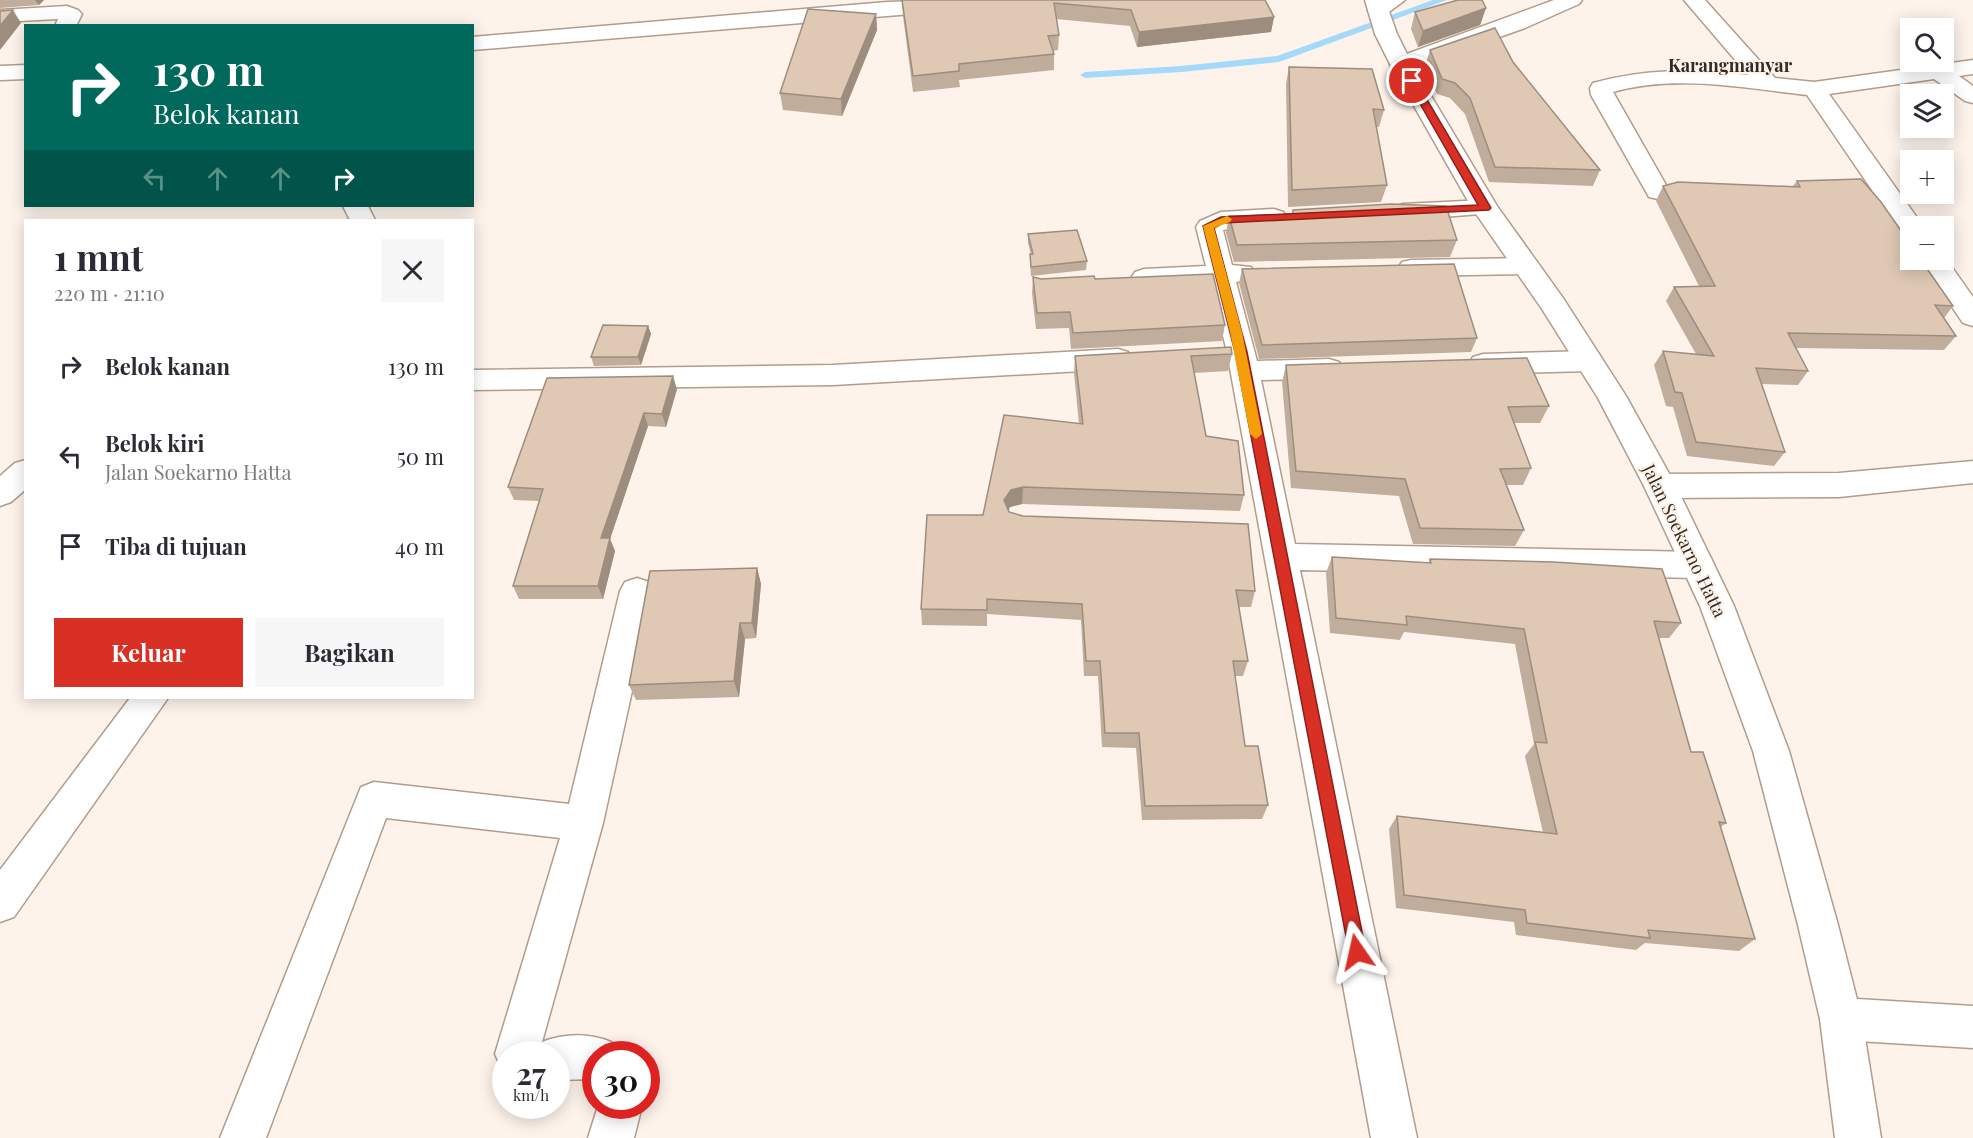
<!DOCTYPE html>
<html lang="id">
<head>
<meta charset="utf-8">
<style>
	body { margin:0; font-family:"Playfair Display",serif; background:#f7f7f7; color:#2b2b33; height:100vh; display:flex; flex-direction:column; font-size:22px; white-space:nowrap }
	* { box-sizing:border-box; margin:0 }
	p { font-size:20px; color:#7c7c81 }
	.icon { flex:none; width:33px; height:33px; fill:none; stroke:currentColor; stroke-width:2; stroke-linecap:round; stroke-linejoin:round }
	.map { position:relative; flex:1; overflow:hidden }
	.sheet { position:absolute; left:24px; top:219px; width:450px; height:480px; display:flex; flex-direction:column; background:#fff; border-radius:0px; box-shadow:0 3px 15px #0003 }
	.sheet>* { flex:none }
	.top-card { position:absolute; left:24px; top:24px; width:450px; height:183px; border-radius:0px; box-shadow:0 3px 15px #0003; background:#00695c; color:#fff; overflow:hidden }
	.fabs { position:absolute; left:1900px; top:18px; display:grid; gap:12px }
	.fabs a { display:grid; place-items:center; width:54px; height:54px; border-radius:0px; background:#fff; box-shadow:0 3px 15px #0003; font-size:30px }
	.speed { position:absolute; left:492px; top:1041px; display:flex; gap:12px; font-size:30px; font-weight:700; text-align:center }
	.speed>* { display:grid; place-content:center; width:78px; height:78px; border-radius:50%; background:#fff; box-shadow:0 3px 15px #0003; line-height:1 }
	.speed small { font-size:15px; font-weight:400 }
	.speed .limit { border:9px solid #d22; background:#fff; color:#111 }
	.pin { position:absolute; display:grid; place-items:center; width:51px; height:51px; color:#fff; margin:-26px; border:3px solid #fff; border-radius:50%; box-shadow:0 2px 6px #0007 }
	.me { position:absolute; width:66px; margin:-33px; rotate:349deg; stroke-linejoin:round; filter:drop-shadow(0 0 4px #0008) }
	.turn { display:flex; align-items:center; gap:21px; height:126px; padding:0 30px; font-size:27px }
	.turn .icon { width:78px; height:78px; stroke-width:2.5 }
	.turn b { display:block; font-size:42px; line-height:51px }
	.lanes { display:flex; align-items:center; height:57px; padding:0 30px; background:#0003; justify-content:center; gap:30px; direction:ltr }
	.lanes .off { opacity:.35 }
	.round { display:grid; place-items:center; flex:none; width:63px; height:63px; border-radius:0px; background:#f7f7f7 }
	.summary { display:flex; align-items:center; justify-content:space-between; height:102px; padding:0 30px }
	h1 { font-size:36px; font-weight:700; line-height:45px }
	.primary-button { display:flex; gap:12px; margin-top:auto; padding:12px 30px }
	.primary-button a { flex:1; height:69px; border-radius:0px; background:#d93025; color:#fff; font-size:24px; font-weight:700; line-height:69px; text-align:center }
	.primary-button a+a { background:#f7f7f7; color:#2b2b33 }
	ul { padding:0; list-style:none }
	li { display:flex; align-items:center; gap:18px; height:90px; padding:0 30px }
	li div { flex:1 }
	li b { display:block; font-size:22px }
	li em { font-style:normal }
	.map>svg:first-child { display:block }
</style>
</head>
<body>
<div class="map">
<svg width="1973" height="1138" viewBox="0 0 1973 1138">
	<rect width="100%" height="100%" fill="#fdf3eb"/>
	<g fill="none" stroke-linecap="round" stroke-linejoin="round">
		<!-- stream -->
		<polygon fill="#a5d9fa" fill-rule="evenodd" points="1433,0 1447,0 1279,62 1181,72 1085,78 1080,75 1085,72 1181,66 1277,56"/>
		<defs>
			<g id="street">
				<polygon points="953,0 958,5 955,9 948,11 472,50 472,37 887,2"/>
				<polygon points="1381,0 1405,0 1385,15 1371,15 1368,11"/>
				<polygon points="1554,0 1582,0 1579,4 1525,28 1409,69 1393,69 1390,64 1393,59"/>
				<path d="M1684,0h21l70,78 39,4 159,-22v14l-14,2 14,10v17l-8,-2 -31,-22 -105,15 94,132h-12v10l-9,-2 -95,-139c-62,-7 -133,-21 -194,-3l57,100 -3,5 -9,2 -9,-2 -58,-102 -1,-7 3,-5c53,-15 101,-14 155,-8z"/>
				<polygon points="67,6 78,10 82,14 76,26 55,26 58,19 0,22 0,10"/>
				<polygon points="26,65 26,79 0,80 0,66"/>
				<polygon points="1485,200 1494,203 1498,208 1494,213 1403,220 1394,217 1390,212 1394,207 1403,204"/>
				<polygon points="343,206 368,206 375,220 350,220"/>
				<polygon points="1274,209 1283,212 1287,217 1283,222 1223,230 1232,265 1251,267 1255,273 1251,279 1236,282 1257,361 1329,359 1339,362 1343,369 1339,376 1329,379 1261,380 1295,544 1698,552 1710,556 1714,565 1710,574 1698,578 1300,570 1417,1138 1371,1138 1227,352 1210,283 1144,287 1135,284 1131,278 1135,272 1144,269 1206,266 1196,227 1200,221 1221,212"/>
				<polygon points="1944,256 1973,297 1973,326 1963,323 1920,260 1944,260"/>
				<polygon points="1526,258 1535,260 1539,266 1535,272 1526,274 1411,276 1402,274 1398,268 1402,262 1411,260"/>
				<polygon points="1118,349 1128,352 1132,359 1128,366 1118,369 833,385 472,390 472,370 833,365"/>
				<polygon points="1589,351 1599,354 1603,361 1599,368 1589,371 1483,374 1473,371 1469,364 1473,357 1483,354"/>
				<polygon points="26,460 26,489 11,502 0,506 0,476 15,463"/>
				<polygon points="1973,461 1973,483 1839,497 1660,498 1649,494 1644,486 1649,478 1660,474 1839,473"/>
				<path d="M637,578l12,4 5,9 -51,232 -61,219c22,-9 48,-9 69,0l6,12h-21v25l-40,1v-26h-50v17l-4,-2 -7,-15 65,-216 -174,-20 -120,320h-46l141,-351 13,-5 195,22 51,-213 5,-9z"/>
				<polygon points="130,698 168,698 14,917 0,922 0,870"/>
				<polygon points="1841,998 1973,1006 1973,1048 1841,1040 1826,1034 1820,1019 1826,1004"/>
				<polygon points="598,1106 642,1106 634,1138 588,1138"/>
			</g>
			<polygon id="primary" points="1365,0 1385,0 1397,34 1412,64 1497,206 1563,298 1626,396 1676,486 1734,606 1789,751 1838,925 1862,1019 1881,1138 1835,1138 1820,1019 1798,925 1753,751 1700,606 1644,486 1598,398 1542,309 1472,208 1390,64 1375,34"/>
		</defs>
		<!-- street casing -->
		<use href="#street" stroke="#b29c8a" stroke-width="3"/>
		<!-- primary casing -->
		<use href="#primary" stroke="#b29c8a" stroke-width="3"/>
		<!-- street -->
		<use href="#street" fill="#fff" fill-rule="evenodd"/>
		<!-- primary -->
		<use href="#primary" fill="#fff" fill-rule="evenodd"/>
	</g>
	<!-- wall -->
	<g fill="#c0ad9c">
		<polygon points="0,0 44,0 39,5 0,8"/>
		<polygon points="902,0 1265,0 1274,17 1271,32 1137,47 1130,26 1056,19 1059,35 1058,50 1053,51 1054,54 1054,70 959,80 960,87 913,92 903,16"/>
		<polygon points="1486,8 1480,25 1418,47 1411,29 1415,12"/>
		<polygon points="876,14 877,30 842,116 783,110 780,93"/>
		<polygon points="1430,50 1513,62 1600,170 1593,186 1489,182 1465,114 1450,98 1437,94 1425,66"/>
		<polygon points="1289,67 1384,110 1379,127 1376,127 1387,185 1381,202 1288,207 1286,84"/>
		<polygon points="1797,181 1953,306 1944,318 1956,336 1944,350 1796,348 1808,371 1798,385 1761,384 1785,452 1774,466 1687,456 1673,407 1666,406 1654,365 1663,351 1696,354 1666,301 1674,287 1699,286 1656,201 1663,186 1793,186"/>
		<polygon points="1293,210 1457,240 1450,257 1234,262 1226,233 1229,216 1292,215"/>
		<polygon points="1028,234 1087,261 1086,270 1031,276 1030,263 1031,254 1028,243"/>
		<polygon points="1242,269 1477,338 1471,352 1259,359 1239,283"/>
		<polygon points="1033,277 1041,279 1095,279 1225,325 1222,341 1071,349 1069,328 1036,329 1032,293"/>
		<polygon points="648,326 651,334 641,365 594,366 591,357"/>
		<polygon points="1232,354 1228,371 1194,373 1206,436 1244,495 1240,511 1022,504 1010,507 1009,510 1009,512 1255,591 1251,607 1239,607 1248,661 1243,676 1235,676 1245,746 1268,805 1262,819 1142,820 1136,748 1102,747 1098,676 1084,676 1081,620 987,614 987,626 922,625 921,609 983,515 1079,424 1074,373 1075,356"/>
		<polygon points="1286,365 1549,406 1540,423 1514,423 1531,468 1523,485 1507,485 1524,530 1515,546 1413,544 1399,496 1291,488 1282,382"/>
		<polygon points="677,389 666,427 648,426 610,539 615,551 603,599 519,599 513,586 539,501 514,500 508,487"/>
		<polygon points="1332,557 1428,563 1430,559 1681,623 1669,638 1659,638 1691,752 1726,823 1721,827 1755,939 1739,951 1645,943 1636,950 1516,935 1514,922 1396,908 1389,829 1397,816 1543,832 1525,756 1534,744 1515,644 1404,632 1400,640 1330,633 1326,573"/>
		<polygon points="757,568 761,584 756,638 745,639 739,697 636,700 629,685"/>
	</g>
	<!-- shaded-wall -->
	<g fill="#9c8d7f">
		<polygon points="35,0 44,0 39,5"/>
		<polygon points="1486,8 1480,25 1418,47 1423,31"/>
		<polygon points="13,10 21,23 0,50 0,26"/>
		<polygon points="876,14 877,30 842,116 841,99"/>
		<polygon points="1274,17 1271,32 1137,47 1139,32"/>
		<polygon points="648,326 651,334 641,365 638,357"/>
		<polygon points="673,376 677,389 666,427 662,414"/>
		<polygon points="644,413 648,426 610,539 615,551 603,599 598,586 601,538"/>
		<polygon points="1023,487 1022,504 1010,507 1004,517 1004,500 1011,490"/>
		<polygon points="757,568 761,584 756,638 752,623"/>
		<polygon points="740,623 745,639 739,697 734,681"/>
	</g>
	<!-- building -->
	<g fill="#dfc9b5" stroke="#9c8d7f" stroke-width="1.5">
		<polygon points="902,0 1265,0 1274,17 1139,32 1131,10 1054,3 1059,35 1048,36 1054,54 959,64 959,71 913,76"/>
		<polygon points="1458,0 1482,0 1486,8 1423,31 1415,12"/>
		<polygon points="808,9 876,14 841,99 780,93"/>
		<polygon points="13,10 0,26 0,11"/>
		<polygon points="1495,28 1513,62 1600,170 1495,167 1470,98 1455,83 1442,79 1430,50"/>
		<polygon points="1289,67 1372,69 1384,110 1373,109 1387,185 1292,190"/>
		<polygon points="1861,179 1881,202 1911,245 1911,260 1921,260 1953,306 1935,305 1956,336 1788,333 1808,371 1756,368 1785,452 1696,442 1682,393 1675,392 1663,351 1714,356 1674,287 1715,286 1663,186 1678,182 1800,187 1797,181"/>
		<polygon points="1390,204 1446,206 1457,240 1237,245 1229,216 1293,215 1293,210"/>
		<polygon points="1077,230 1087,261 1031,267 1030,254 1033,254 1028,234"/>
		<polygon points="1454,264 1477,338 1262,345 1242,269"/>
		<polygon points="1213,274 1225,325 1073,333 1070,312 1037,313 1033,277 1041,279 1094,276 1095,279"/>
		<polygon points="603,325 648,326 638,357 591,357"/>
		<polygon points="1231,347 1232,354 1191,356 1206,436 1238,441 1244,495 1023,487 1011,490 1004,500 1009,512 1023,516 1248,524 1255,591 1236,590 1248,661 1233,661 1245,746 1258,746 1268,805 1145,806 1139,733 1105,733 1100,661 1086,661 1082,604 987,599 987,610 921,609 927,515 983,515 1004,415 1083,424 1075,356"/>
		<polygon points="1527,358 1549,406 1508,407 1531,468 1500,469 1524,530 1420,528 1405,479 1296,471 1286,365"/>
		<polygon points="673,376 662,414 644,413 601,538 610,538 598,586 513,586 543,489 508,487 547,378"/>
		<polygon points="1332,557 1431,563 1430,559 1554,562 1662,569 1681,623 1654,621 1691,752 1703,752 1726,823 1719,822 1755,939 1648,930 1650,938 1527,923 1525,910 1404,895 1397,816 1557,834 1535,742 1547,743 1524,629 1406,616 1407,625 1336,618"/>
		<polygon points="757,568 752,623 740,623 734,681 629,685 650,571"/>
	</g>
	<!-- route -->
	<polygon fill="#d93025" stroke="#8d1f18" stroke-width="1.5" points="1412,78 1416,81 1491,208 1489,210 1223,223 1214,228 1247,352 1366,952 1363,958 1357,960 1351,958 1349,952 1235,352 1203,226 1221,217 1478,205 1407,81"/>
	<!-- slow -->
	<polygon fill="#f59e0b" points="1227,216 1232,219 1230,222 1214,228 1242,332 1262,434 1256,439 1250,434 1230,332 1203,226"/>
	<g text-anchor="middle" stroke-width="4.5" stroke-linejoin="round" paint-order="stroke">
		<!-- far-quarter labels -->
		<g font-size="18" font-weight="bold" fill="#332b23" stroke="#fdf3eb">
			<text x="1730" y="72">Karangmanyar</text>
		</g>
		<!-- street labels -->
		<g font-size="18" fill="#332b23" stroke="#fdf3eb">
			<text transform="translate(1684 541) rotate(64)" y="6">Jalan Soekarno Hatta</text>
		</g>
	</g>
</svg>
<div class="fabs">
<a><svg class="icon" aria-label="search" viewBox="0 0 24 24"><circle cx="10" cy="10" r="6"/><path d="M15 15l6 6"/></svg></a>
<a><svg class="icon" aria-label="layers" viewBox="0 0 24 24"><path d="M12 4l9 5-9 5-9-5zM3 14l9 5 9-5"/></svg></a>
<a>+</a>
<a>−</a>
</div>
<div class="speed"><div>27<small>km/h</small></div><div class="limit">30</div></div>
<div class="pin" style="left:1412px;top:81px;background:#d93025"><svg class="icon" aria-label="arrive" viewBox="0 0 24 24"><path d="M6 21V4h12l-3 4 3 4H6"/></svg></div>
<svg class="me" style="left:1357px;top:952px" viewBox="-20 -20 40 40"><path d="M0-17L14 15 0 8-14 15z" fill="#d93025" stroke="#fff" stroke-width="4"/></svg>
<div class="top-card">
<div class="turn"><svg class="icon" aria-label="right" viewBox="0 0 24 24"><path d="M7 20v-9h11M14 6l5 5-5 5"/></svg><div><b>130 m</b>Belok kanan</div></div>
<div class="lanes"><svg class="icon off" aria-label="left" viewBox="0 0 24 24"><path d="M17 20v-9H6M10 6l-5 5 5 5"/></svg><svg class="icon off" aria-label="ahead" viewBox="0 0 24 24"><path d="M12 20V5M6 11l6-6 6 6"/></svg><svg class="icon off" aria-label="ahead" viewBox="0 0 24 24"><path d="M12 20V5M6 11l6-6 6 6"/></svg><svg class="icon" aria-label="right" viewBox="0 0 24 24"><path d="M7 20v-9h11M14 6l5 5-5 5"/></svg></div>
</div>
<section class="sheet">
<div class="summary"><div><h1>1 mnt</h1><p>220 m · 21:10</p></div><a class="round"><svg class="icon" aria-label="close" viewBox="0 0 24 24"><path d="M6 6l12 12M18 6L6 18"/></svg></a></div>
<ul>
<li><svg class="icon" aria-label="right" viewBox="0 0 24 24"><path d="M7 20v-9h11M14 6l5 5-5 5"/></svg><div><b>Belok kanan</b></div><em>130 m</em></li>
<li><svg class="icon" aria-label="left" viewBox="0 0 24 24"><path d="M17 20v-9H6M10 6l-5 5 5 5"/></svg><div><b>Belok kiri</b><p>Jalan Soekarno Hatta</p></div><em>50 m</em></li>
<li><svg class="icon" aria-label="arrive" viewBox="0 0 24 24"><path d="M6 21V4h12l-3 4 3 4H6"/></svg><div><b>Tiba di tujuan</b></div><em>40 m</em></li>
</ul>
<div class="primary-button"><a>Keluar</a><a>Bagikan</a></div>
</section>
</div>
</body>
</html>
